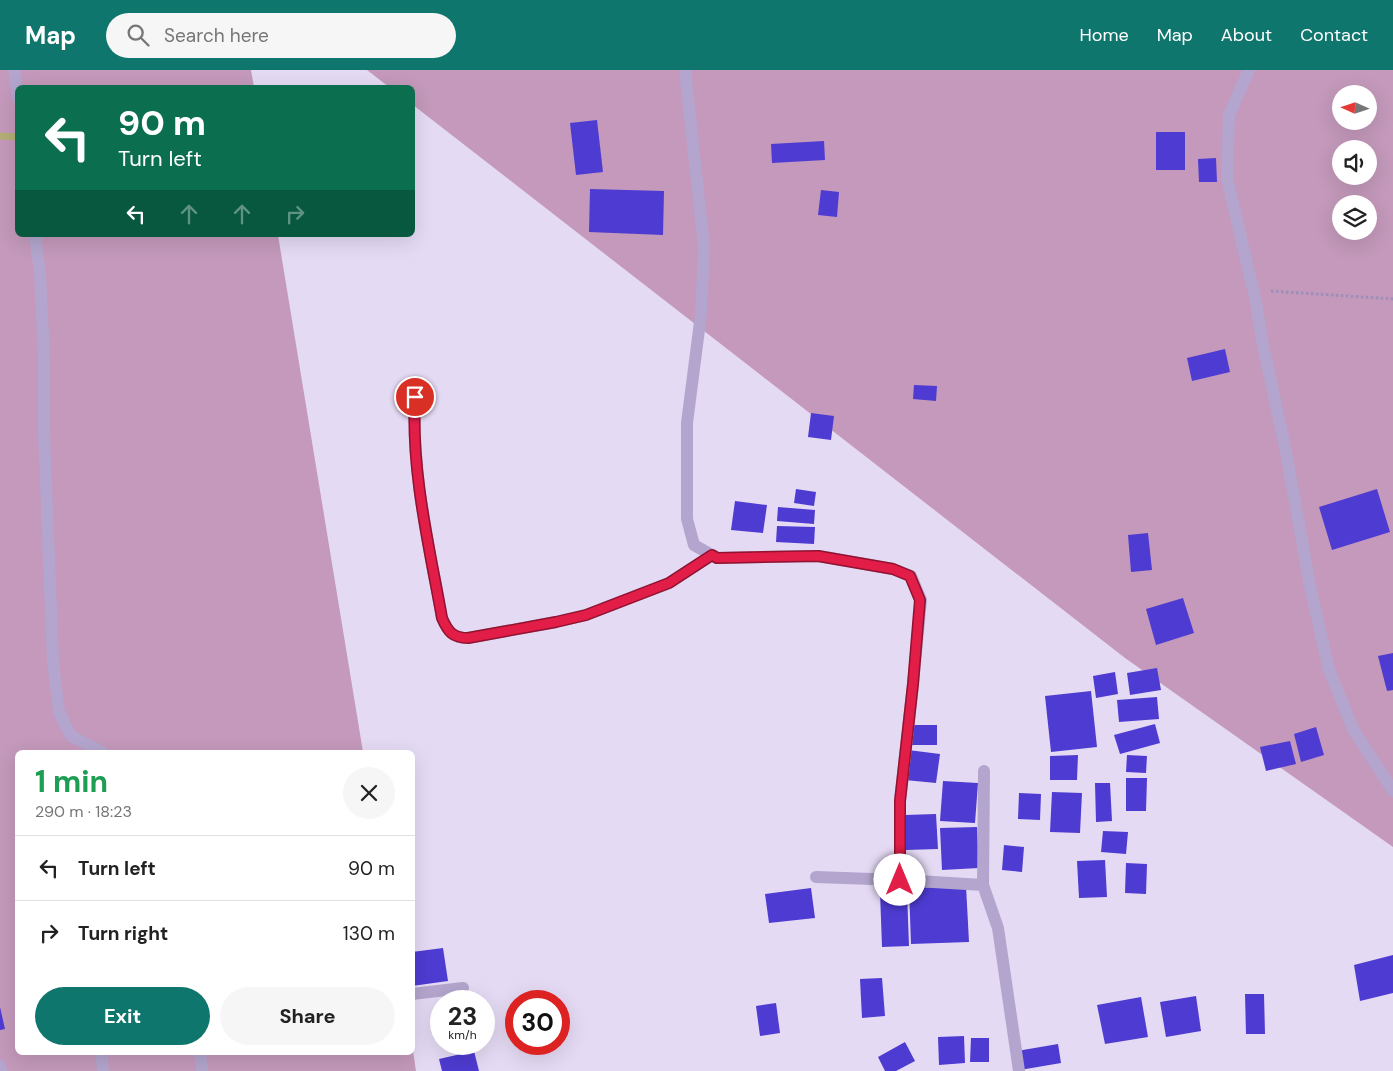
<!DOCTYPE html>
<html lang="en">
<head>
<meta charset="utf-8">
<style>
	body { margin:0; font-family:"DM Sans",sans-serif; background:#f6f6f6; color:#222; height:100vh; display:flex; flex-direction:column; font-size:19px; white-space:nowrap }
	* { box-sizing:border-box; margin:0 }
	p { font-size:16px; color:#767676 }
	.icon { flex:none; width:28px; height:28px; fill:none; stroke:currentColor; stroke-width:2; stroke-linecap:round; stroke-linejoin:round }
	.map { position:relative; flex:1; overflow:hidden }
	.details { position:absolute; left:15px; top:680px; width:400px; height:305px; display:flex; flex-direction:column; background:#fff; border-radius:8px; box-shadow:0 5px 20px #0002 }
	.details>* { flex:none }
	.top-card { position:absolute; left:15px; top:15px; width:400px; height:152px; border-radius:8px; box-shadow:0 5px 20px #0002; background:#0b6e4f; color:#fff; overflow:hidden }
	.needle { width:32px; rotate:273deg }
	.buttons { position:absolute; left:1332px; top:15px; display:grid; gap:10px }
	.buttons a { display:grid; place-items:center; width:45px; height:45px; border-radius:50%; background:#fff; box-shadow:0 5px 20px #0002; font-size:25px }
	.speed { position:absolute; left:430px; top:920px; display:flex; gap:10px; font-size:25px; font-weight:700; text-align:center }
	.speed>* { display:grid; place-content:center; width:65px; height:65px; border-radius:50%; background:#fff; box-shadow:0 5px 20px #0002; line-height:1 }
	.speed small { font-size:12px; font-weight:400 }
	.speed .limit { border:8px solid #d22; background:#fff; color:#111 }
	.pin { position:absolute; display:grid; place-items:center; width:42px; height:42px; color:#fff; margin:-21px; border:2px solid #fff; border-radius:50%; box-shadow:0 1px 5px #0007 }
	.me { position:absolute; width:55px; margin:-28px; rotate:0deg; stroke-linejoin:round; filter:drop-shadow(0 0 4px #0008) }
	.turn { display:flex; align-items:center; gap:18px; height:105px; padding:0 20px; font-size:22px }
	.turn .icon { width:65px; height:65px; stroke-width:2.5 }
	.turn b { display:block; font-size:35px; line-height:42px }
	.lanes { display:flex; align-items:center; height:48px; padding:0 20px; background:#0003; justify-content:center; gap:25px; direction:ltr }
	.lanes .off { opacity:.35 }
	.round { display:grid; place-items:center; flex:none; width:52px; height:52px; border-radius:26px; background:#f6f6f6 }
	.overview { display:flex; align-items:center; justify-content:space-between; height:85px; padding:0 20px }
	h1 { font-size:30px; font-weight:700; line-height:38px; color:#1e9e55 }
	.action { display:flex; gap:10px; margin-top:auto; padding:10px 20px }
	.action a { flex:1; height:58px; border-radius:30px; background:#0f766e; color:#fff; font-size:20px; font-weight:700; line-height:58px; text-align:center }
	.action a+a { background:#f6f6f6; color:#222 }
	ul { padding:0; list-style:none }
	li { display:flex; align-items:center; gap:15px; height:65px; padding:0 20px; border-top:1px solid #e0e0e0 }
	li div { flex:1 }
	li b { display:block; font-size:19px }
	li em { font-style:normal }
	header { display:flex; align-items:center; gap:30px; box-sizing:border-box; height:70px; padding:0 25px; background:#0f766e; color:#fff }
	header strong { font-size:24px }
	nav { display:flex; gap:28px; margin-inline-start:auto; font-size:18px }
	.search { width:350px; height:45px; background:#f6f6f6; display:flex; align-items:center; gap:12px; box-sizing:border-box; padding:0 18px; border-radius:28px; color:#767676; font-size:19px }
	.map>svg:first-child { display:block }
</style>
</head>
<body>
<header>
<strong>Map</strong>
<div class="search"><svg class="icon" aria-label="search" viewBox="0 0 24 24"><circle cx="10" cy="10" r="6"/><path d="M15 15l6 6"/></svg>Search here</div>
<nav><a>Home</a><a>Map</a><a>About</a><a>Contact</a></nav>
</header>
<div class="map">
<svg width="1393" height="1001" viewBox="0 0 1393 1001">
	<rect width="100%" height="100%" fill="#e5daf4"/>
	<!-- green -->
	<g fill="#c499bb" fill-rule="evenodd">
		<polygon points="0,0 251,0 254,17 18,18 18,165 278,165 363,682 18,682 18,982 412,982 413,981 416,1001 0,1001"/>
		<path d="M367,0h1026v777l-268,-189 -712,-553 -1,-17 -23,-1zM1341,24h28v27h-28zM1341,79h28v27h-28zM1341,134h28v27h-28z"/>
	</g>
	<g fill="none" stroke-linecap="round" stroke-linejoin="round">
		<!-- stream -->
		<polyline stroke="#b4af76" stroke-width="7" points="0,66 18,67"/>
	</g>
	<!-- building -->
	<g fill="#4e3bd1">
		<polygon points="597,50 603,102 576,105 570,53"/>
		<rect x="1156" y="62" width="29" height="38"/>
		<polygon points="824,71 825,90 772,93 771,74"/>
		<polygon points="1216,88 1217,112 1199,112 1198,89"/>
		<polygon points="590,119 664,121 663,165 589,162"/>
		<polygon points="821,120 839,122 837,147 818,145"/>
		<polygon points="1225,279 1230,302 1192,311 1187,288"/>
		<polygon points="914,315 937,316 936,331 913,329"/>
		<polygon points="811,343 834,346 831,370 808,367"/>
		<polygon points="796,419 816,422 814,436 794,433"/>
		<polygon points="1377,419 1390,462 1332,480 1319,437"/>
		<polygon points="735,431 767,435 763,463 731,460"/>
		<polygon points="778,437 815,440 814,454 777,451"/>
		<polygon points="777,456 815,457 814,474 776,472"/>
		<polygon points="1148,463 1152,500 1131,502 1128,465"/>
		<polygon points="1183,528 1194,563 1156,575 1146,539"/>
		<polygon points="1393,583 1393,620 1387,621 1378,586"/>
		<polygon points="1157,598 1161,620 1130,625 1127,603"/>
		<polygon points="1115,602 1118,624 1096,628 1093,606"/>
		<polygon points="1091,621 1097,677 1051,682 1045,626"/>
		<polygon points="1157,627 1159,649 1119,652 1117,630"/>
		<polygon points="1155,654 1160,673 1120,684 1114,665"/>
		<rect x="911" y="655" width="26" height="20"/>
		<polygon points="1316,657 1324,685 1301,692 1294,664"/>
		<polygon points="1290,671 1296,694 1266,701 1260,677"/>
		<polygon points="908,680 940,684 936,713 905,710"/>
		<polygon points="1078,685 1077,710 1050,710 1050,686"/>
		<polygon points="1127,685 1147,686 1146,703 1126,702"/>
		<polygon points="1126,708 1147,708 1146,741 1126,741"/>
		<polygon points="943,711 978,713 975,753 940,751"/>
		<polygon points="1095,713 1110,713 1112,751 1096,752"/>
		<polygon points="1052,722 1082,723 1080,763 1050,762"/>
		<polygon points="1019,723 1041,724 1040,750 1018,749"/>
		<polygon points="936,744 938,779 906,780 905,745"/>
		<polygon points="977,757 979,798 942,800 940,758"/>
		<polygon points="1103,761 1128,762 1126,784 1101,782"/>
		<polygon points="1004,775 1024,777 1022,802 1002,800"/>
		<polygon points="1105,790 1107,827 1079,828 1077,791"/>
		<polygon points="1126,793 1147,794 1146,824 1125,823"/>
		<polygon points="966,816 969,872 911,874 909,818"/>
		<polygon points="811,818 815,848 769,853 765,824"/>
		<polygon points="880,822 907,822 909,876 882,877"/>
		<polygon points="443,878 448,911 412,916 412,882"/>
		<polygon points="1393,885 1393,923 1360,931 1354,895"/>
		<polygon points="882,908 885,946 862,948 860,909"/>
		<polygon points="1245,924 1264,924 1265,964 1246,964"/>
		<polygon points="1196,926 1201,961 1166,967 1160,932"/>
		<polygon points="1141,927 1148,967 1105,974 1097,935"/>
		<polygon points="776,933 780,963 760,966 756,936"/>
		<polygon points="0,937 5,959 0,960"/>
		<polygon points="964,966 965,993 939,995 938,967"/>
		<polygon points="971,968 989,968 989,992 970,992"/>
		<polygon points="905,972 915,991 896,1001 885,1001 878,987"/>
		<polygon points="1058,974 1061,993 1020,1000 1017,981"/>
		<polygon points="474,981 479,1001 442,1001 439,989"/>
	</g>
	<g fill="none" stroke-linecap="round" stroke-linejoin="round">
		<!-- path -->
		<polyline stroke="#9c8fb9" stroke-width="3" stroke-dasharray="2.5 2.5" stroke-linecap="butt" points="1271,221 1393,229"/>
		<!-- minor -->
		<g stroke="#b3a5cd" stroke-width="12">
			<polyline points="14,0 18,28"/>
			<polyline points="685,0 704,177 701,244 687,353 687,449 694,475 717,488 819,486 893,499 911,506 921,530 913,614 900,731 900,810 983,815 998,858 1019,1001"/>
			<polyline points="1249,0 1229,45 1227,108 1256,232 1262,270 1286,382 1310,516 1329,600 1353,659 1393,721"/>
			<polyline points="35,165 40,203 44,287 44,363 53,592 59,642 71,666 102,682"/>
			<path d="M415,327c-4,75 14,148 27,221 6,14 11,20 26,20l88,-16 30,-7 83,-32 43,-28"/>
			<polyline points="816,807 900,810"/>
			<polyline points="983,815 984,701"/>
			<polyline points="412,924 463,918"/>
			<polyline points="101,982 103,1001"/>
			<polyline points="200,982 202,1001"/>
			<polyline points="0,996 1,1001"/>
		</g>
	</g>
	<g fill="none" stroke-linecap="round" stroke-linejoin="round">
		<defs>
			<path id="route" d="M415,327c-4,75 14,148 27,221 6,14 11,20 26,20l88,-16 30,-7 83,-32 43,-28 5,3 101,-2 75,13 17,7 10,24 -7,84 -13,117v79"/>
		</defs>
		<!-- route casing -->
		<use href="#route" stroke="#92132f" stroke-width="12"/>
		<!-- route -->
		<use href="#route" stroke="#e11d48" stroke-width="9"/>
	</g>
</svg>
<div class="buttons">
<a><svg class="needle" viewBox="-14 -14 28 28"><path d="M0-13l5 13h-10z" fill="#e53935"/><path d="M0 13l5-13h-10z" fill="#767676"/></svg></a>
<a><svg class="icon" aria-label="sound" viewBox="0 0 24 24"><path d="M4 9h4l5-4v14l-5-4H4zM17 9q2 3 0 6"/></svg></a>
<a><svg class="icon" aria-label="layers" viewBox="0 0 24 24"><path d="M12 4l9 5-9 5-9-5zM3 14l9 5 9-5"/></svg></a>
</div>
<div class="speed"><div>23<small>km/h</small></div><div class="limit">30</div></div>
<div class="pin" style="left:415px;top:327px;background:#d93025"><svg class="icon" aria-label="arrive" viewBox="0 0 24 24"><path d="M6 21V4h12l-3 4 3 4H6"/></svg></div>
<svg class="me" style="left:900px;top:810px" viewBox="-20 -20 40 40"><circle r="19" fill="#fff"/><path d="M0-13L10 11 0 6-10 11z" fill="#e11d48"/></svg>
<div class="top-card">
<div class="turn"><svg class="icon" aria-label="left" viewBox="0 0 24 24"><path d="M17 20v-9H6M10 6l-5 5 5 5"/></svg><div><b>90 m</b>Turn left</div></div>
<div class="lanes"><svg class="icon" aria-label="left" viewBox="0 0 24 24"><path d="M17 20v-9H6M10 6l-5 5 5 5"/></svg><svg class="icon off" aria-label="ahead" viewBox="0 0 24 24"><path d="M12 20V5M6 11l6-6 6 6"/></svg><svg class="icon off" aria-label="ahead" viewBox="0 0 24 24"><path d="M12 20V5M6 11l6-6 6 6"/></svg><svg class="icon off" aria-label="right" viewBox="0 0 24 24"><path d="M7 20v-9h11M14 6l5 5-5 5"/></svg></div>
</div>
<section class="details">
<div class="overview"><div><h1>1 min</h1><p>290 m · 18:23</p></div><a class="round"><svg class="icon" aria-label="close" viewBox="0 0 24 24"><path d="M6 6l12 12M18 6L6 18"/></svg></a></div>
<ul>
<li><svg class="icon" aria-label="left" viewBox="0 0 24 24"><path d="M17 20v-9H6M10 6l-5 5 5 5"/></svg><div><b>Turn left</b></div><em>90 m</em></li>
<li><svg class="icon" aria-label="right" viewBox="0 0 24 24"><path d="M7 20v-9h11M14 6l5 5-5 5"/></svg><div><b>Turn right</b></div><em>130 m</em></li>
</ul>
<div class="action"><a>Exit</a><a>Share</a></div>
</section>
</div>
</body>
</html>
